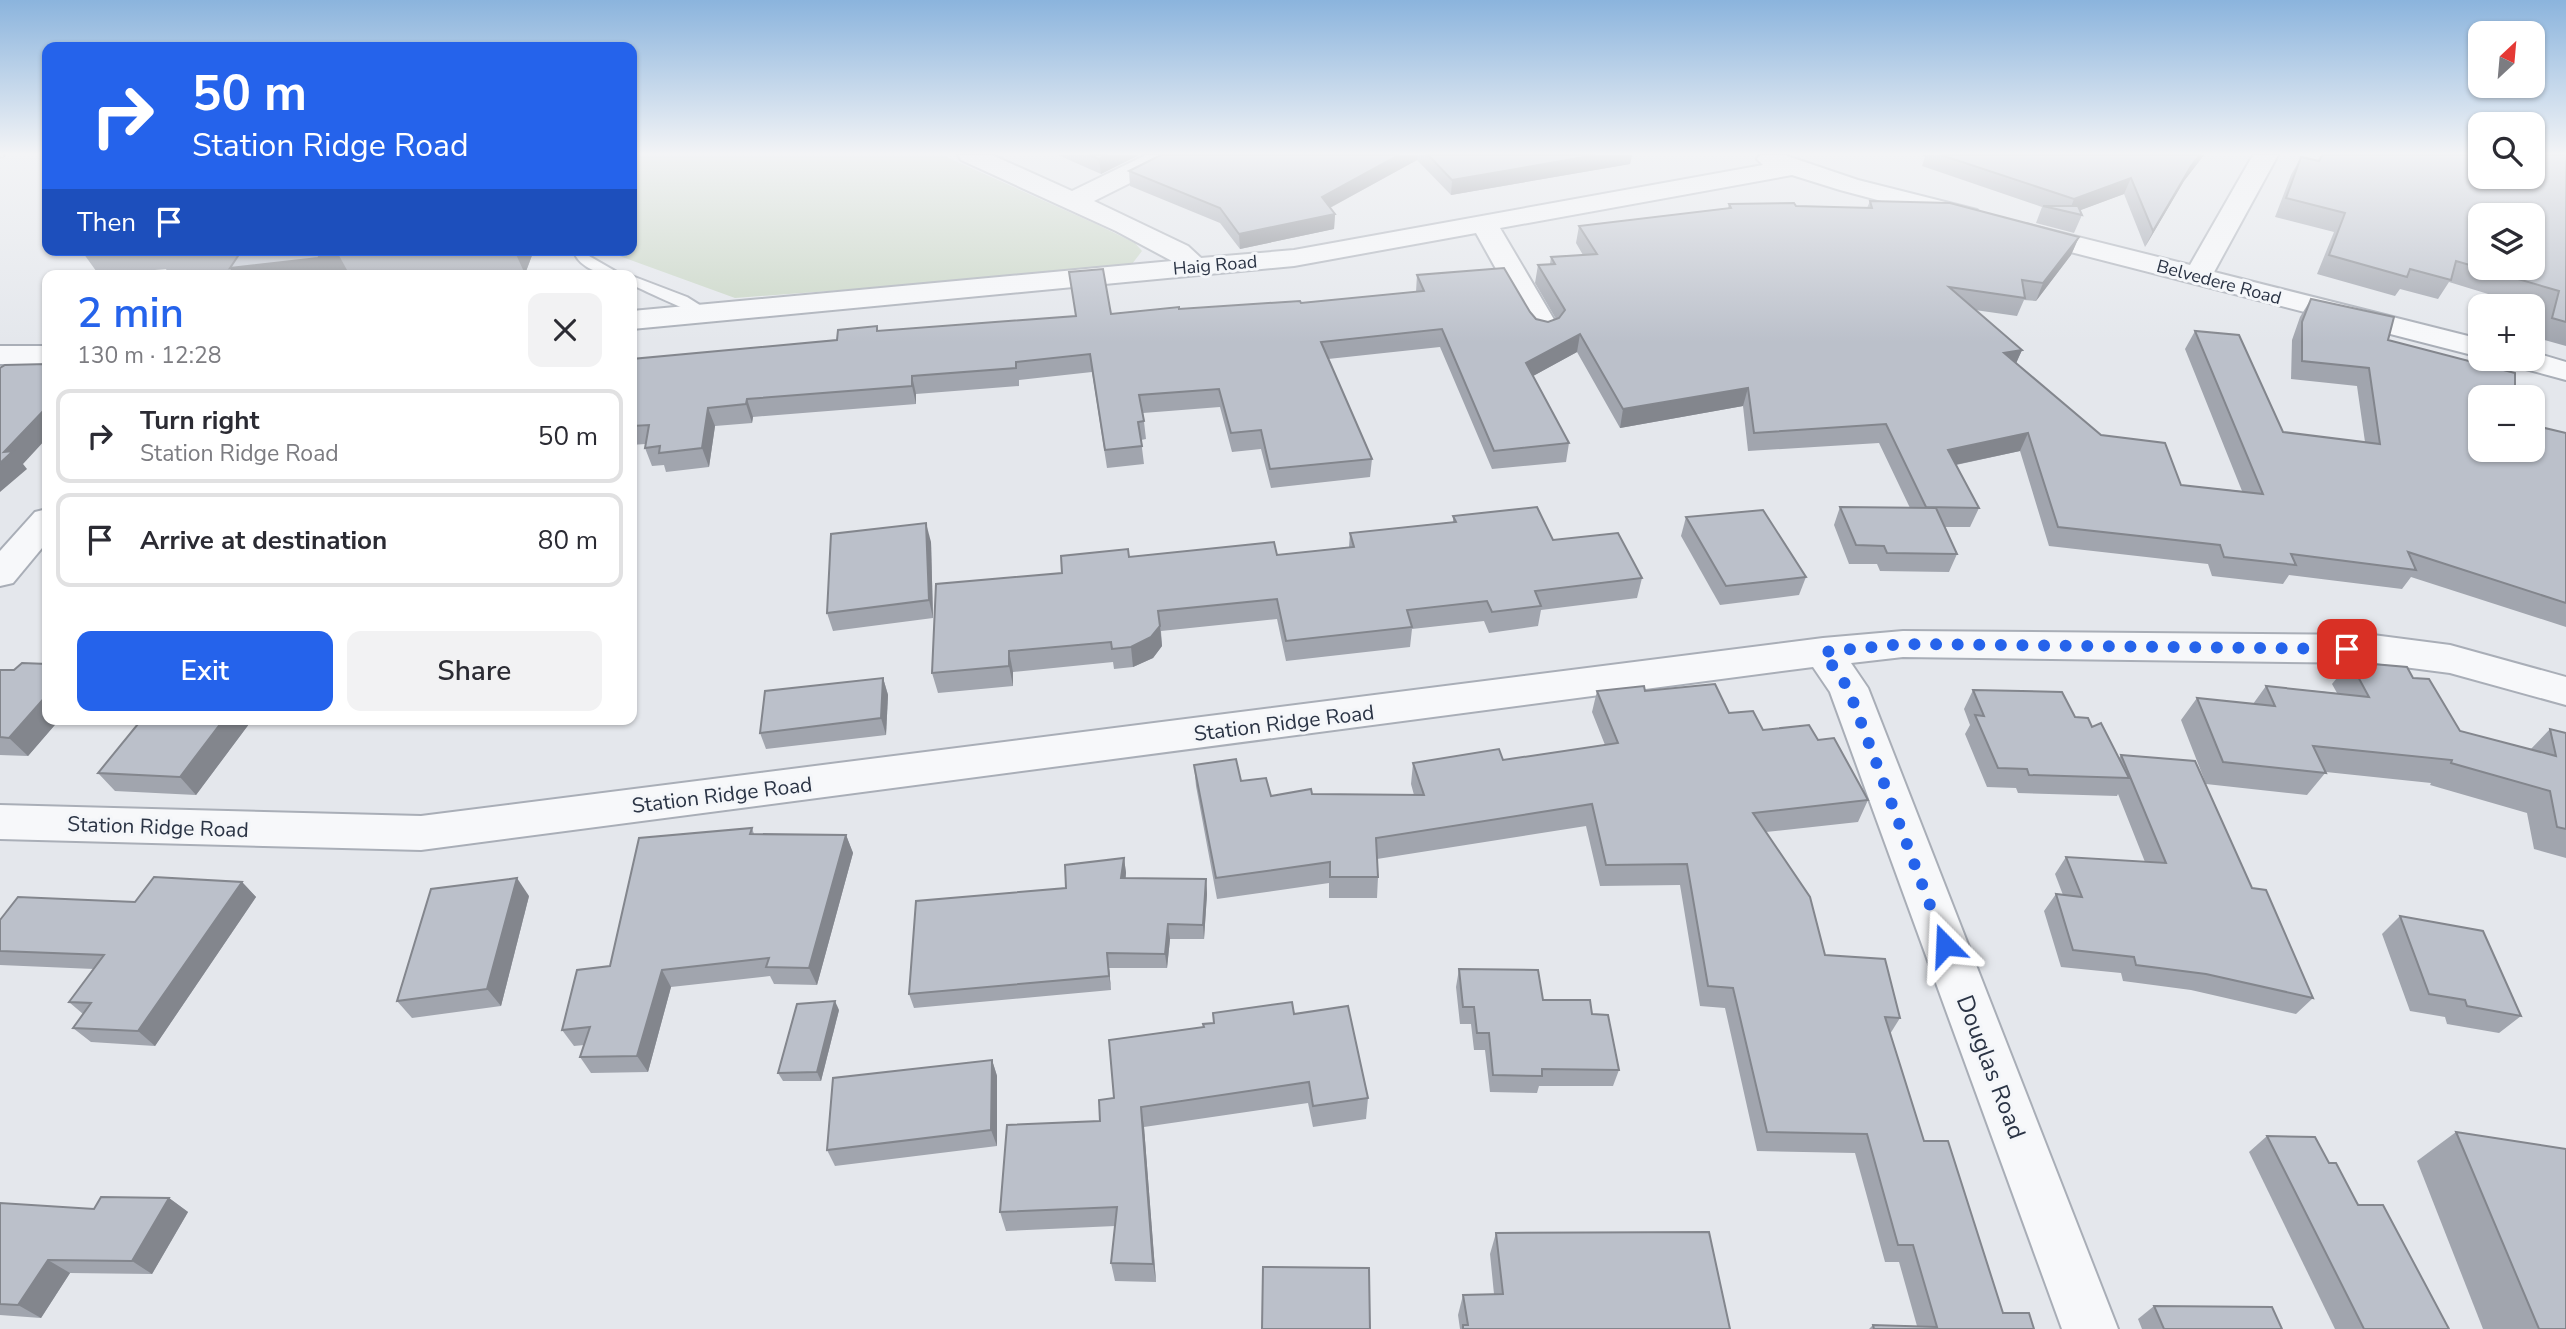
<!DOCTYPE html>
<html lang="en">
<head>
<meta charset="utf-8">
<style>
	body { margin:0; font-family:"Nunito Sans",sans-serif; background:#f2f2f3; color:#2b2b33; height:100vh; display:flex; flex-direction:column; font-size:26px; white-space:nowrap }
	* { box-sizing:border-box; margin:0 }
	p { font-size:23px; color:#7c7c81 }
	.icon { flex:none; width:38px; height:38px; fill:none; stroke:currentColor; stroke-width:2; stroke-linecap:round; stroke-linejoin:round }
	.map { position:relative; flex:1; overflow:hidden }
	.side { position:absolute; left:42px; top:270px; width:595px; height:455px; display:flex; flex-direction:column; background:#fff; border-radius:14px; box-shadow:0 2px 5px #0004 }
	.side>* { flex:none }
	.guide { position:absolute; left:42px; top:42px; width:595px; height:214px; border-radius:14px; box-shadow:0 2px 5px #0004; background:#2563eb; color:#fff; overflow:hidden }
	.needle { width:46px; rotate:26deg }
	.fabs { position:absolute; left:2468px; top:21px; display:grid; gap:14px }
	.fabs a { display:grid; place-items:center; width:77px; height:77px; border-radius:14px; background:#fff; box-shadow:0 2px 5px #0004; font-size:35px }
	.pin { position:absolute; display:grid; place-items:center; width:60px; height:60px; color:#fff; margin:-30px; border-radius:14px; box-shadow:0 4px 10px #0006 }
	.me { position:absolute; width:77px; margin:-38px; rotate:339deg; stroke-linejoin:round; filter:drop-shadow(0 0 5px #0008) }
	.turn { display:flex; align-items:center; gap:24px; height:147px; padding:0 35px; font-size:32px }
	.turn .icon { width:91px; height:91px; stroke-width:2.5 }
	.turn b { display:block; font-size:49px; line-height:60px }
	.then { display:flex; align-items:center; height:66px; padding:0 35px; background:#0003; gap:14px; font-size:26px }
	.round { display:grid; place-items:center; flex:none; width:74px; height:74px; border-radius:14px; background:#f2f2f3 }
	.headline { display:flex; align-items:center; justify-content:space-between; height:119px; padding:0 35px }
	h1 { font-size:42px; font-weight:600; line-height:52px; color:#2563eb }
	.primary-button { display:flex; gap:14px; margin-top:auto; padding:14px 35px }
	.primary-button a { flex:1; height:80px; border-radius:14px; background:#2563eb; color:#fff; font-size:28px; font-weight:600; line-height:80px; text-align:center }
	.primary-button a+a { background:#f2f2f3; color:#2b2b33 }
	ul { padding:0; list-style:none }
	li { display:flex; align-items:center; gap:21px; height:94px; margin:0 14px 10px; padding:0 21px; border:4px solid #e1e1e2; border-radius:14px }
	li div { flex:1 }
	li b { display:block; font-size:26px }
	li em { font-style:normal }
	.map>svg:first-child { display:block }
</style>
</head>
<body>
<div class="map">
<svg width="2566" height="1329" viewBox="0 0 2566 1329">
	<rect width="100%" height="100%" fill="#e4e7ec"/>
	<!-- green -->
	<polygon fill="#c9d6c5" points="632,155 942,155 1096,224 1135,243 1142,251 1132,264 1114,270 735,298 603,250 632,250"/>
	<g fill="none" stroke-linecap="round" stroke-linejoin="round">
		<defs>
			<g id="lane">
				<path d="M573,250h14l2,6 33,19c-19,0 -42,-5 -49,-25z"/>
				<path d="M632,276l55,21 27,17 -2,3c-9,2 -66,-26 -80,-32z"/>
			</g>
			<g id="street">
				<polygon points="958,155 992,155 1072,191 1146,155 1179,155 1176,160 1094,201 1188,246 1201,258 1294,250 1763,165 1757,159 1760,155 1784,155 1858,180 1977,210 1981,216 1977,222 1968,224 1840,190 1792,175 1500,228 1559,328 1554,334 1544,337 1534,334 1529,328 1476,233 1294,266 632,329 632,311 1172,261 1116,231 961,160"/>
				<polygon points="2253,155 2278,155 2214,272 2480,339 2480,357 2016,238 2012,232 2016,226 2026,224 2190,265"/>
				<rect x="0" y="346" width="47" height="18"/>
				<polygon points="2532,352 2566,362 2566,380 2511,365 2507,359 2532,359"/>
				<polygon points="47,509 47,542 13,583 0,586 0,551 35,512"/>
				<polygon points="1903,631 2373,635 2450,645 2566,677 2566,705 2450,673 2373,663 1903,657 1851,663 1868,688 2118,1329 2062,1329 1830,692 1813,667 421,850 0,839 0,805 421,816 1823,638"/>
			</g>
		</defs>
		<!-- lane casing -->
		<use href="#lane" stroke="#a9aeb7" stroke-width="4"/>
		<!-- street casing -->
		<use href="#street" stroke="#a9aeb7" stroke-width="4"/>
		<!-- lane -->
		<use href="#lane" fill="#f7f8fa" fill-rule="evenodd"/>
		<!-- street -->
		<use href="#street" fill="#f7f8fa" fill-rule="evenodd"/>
		<defs>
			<polyline id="rail" points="0,156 3,155"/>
		</defs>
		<!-- rail casing -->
		<use href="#rail" stroke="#7d8696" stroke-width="5"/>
		<!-- rail -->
		<use href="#rail" stroke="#f4f6f9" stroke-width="3.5" stroke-dasharray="11" stroke-linecap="butt"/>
	</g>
	<!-- wall -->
	<g fill="#a1a5ae">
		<polygon points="1058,155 1139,155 1101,174"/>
		<polygon points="1161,155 1632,155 1630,164 1451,195 1417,160 1330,208 1335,214 1334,229 1240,249 1220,223 1130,186 1129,171"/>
		<polygon points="1921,155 2204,155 2184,181 2145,247 2124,194 2080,210 2082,215 2074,233 2036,223 2042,207 1922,166 1925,157"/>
		<polygon points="2566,155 2566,346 2537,338 2544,311 2449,282 2438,299 2400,289 2395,296 2317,274 2334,232 2275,217 2291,175 2301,157 2319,161"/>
		<polygon points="1870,201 2079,237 2071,255 2036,301 2024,300 2017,316 1975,310 2022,350 2016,363 2101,435 2181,485 2242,491 2185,349 2195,331 2283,432 2365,442 2357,386 2291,379 2292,340 2300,317 2311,299 2388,340 2480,450 2566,433 2566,627 2411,577 2402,589 2289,575 2283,584 2212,576 2208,564 2049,546 2020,451 1956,465 1979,508 1970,527 1945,527 1957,554 1949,572 1880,571 1877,564 1849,564 1834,525 1840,507 1910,508 1879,443 1748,451 1743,406 1620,428 1577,352 1533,376 1569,443 1566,462 1492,469 1440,347 1328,359 1372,459 1370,477 1271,488 1261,449 1232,452 1220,407 1143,413 1146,439 1141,440 1144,464 1107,468 1092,372 1019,380 1019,386 916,394 916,404 753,417 752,423 715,426 709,467 666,472 664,465 652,466 645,448 645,444 632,445 632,359 837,340 879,331 1076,316 1069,272 1111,314 1301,303 1416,292 1417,275 1530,312 1536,319 1548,322 1556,319 1535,283 1538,265 1550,264 1551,257 1583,255 1576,243 1579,226 1728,208 1729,204 1867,208"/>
		<polygon points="81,250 534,250 525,274 354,275 347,270 233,272 206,275 169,275 166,269 99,275"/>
		<polygon points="1453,516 1553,540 1642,578 1637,598 1541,610 1538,626 1489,633 1484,621 1412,629 1410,647 1286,661 1277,619 1161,631 1162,646 1153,658 1133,667 1114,669 1113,662 1013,672 1013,686 938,693 932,673 1062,573 1129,557 1277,555 1349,547 1350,533 1453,522"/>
		<polygon points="1686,517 1806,577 1799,595 1720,605 1681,536"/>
		<polygon points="931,542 933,618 833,631 827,613"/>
		<polygon points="2350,662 2413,678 2460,731 2530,750 2550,729 2566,733 2566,858 2534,849 2527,813 2430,785 2431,783 2326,772 2307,795 2206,784 2181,720 2197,698 2253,704 2266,686 2337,693 2332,684"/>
		<polygon points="0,670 47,719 60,719 28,756 0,755"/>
		<polygon points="883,678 888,695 886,735 766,749 760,733"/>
		<polygon points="1973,690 2075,717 2092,727 2119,758 2121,755 2252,888 2313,998 2296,1014 2191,990 2123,981 2121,973 2061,967 2044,911 2056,894 2063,895 2055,874 2066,857 2145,862 2118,794 2117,796 2018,793 2016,788 1987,787 1965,734 1970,725 1964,709"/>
		<polygon points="1597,691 1645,691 1729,713 1763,730 1818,740 1868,800 1858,822 1766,832 1825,955 1900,1018 1890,1034 1924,1141 2003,1313 2034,1329 1869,1329 1873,1325 1917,1326 1899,1262 1885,1262 1855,1153 1757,1151 1725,1008 1700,1006 1680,885 1600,886 1586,826 1377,859 1378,877 1377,898 1329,898 1329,883 1217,899 1196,786 1194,765 1241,781 1271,796 1312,794 1414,795 1411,784 1413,763 1503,760 1605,745 1592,712"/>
		<polygon points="142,719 289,719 249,724 196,795 115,791 98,773"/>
		<polygon points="752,828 754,834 846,835 853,853 817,985 774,984 770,976 671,987 648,1072 591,1073 580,1057 584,1045 574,1046 562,1030 610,966"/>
		<polygon points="1124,858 1126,873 1126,878 1206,879 1207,894 1204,939 1170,939 1167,968 1109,968 1111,990 914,1008 909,994 1066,888"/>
		<polygon points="242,882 256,897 155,1046 91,1042 73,1028 83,1014 69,1002 94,969 0,965 0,920 135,902"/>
		<polygon points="529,896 501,1006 412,1018 397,1001"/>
		<polygon points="2400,916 2521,1016 2499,1033 2447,1024 2445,1017 2410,1011 2382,934"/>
		<polygon points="1459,969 1543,1000 1592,1014 1619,1070 1613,1086 1539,1086 1537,1093 1490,1092 1485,1050 1474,1050 1471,1024 1460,1024 1456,987"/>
		<polygon points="839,1010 821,1081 783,1081 778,1073"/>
		<polygon points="1294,1014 1368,1098 1366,1119 1313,1127 1308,1103 1144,1127 1156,1282 1115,1281 1111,1263 1115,1226 1006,1231 1000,1212 1100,1121 1114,1098"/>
		<polygon points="992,1060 997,1076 997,1146 835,1166 827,1150"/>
		<polygon points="2456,1132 2566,1329 2483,1329 2417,1161"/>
		<polygon points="2267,1136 2329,1163 2449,1329 2335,1329 2249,1152"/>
		<polygon points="169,1198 188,1212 152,1274 70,1273 41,1318 0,1315 0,1203 94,1209"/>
		<polygon points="1496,1233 1730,1329 1460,1329 1458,1315 1463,1295 1494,1294 1490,1254"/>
		<polygon points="2154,1306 2282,1329 2142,1329 2138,1319"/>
	</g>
	<!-- shaded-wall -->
	<g fill="#83868d">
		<polygon points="1108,155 1139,155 1101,174 1099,159"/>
		<polygon points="1399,155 1417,155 1417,160 1322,212 1322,197"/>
		<polygon points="1596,155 1632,155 1630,164 1451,195 1452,180"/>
		<polygon points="2200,155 2204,155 2184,181 2145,247 2153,231 2191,166"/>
		<polygon points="2131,178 2124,194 2073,213 2069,212 2074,199"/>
		<polygon points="1335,214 1334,229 1240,249 1239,234"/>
		<polygon points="2079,237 2071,255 2036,301 2043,283"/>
		<polygon points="324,250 336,250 347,270 344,275 234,275 230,268"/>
		<polygon points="514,250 534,250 525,274"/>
		<polygon points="1580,334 1577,352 1524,381 1526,363"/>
		<polygon points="2022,350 2014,368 2004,353"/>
		<polygon points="912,376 916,394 916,404 912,386"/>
		<polygon points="1748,388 1743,406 1620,428 1623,409"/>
		<polygon points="747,399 753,417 752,423 746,404"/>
		<polygon points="47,407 47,438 23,464 27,469 0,492 0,463 4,452"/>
		<polygon points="708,408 715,426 709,467 702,448"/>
		<polygon points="2028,433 2020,451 1940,468 1948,450"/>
		<polygon points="926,523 931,542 933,618 929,600"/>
		<polygon points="1160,626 1162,646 1153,658 1133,667 1131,647"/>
		<polygon points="1009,651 1013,672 1013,686 1009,666"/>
		<polygon points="883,678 888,695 886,735 881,718"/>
		<polygon points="47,695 47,719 60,719 28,756 9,738"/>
		<polygon points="224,719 245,719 249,724 196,795 180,777"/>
		<polygon points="846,835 853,853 817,985 809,968"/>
		<polygon points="1124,858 1126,873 1123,893 1121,878"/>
		<polygon points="517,878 529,896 501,1006 487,989"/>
		<polygon points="1206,879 1207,894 1204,939 1203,925"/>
		<polygon points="242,882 256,897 155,1046 138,1031"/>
		<polygon points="1168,924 1170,939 1167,968 1165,954"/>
		<polygon points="1107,953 1109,968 1111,990 1109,976"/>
		<polygon points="662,970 671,987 648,1072 637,1056"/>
		<polygon points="835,1001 839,1010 821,1081 817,1072"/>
		<polygon points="992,1060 997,1076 997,1146 991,1130"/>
		<polygon points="1141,1107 1144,1127 1156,1282 1153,1264"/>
		<polygon points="169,1198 188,1212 152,1274 132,1261"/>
		<polygon points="48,1260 70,1273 41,1318 18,1305"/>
	</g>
	<!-- building -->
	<g fill="#bbc0ca" stroke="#83868d" stroke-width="2">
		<polygon points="1090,155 1108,155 1099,159"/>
		<polygon points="1161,155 1399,155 1322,197 1335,214 1239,234 1220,208 1129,171"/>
		<polygon points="1428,155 1596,155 1452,180"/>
		<polygon points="1941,155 2200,155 2191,166 2153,231 2131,178 2074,199"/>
		<polygon points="2322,155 2480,155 2480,177 2532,177 2532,155 2566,155 2566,322 2552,318 2559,291 2480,268 2532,268 2532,215 2480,215 2480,268 2456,261 2451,280 2410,269 2407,277 2329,255 2345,213 2286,198 2301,157 2319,161"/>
		<polygon points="1870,201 1950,203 2079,237 2043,283 2022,280 2025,298 1949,287 2022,350 2004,353 2101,435 2165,443 2181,485 2263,494 2195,331 2239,335 2283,432 2380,444 2369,368 2302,361 2302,322 2311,299 2394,317 2388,340 2515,373 2515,397 2480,397 2480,450 2532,450 2532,425 2566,433 2566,603 2408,552 2416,570 2291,554 2296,565 2224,557 2220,545 2058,527 2028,433 1948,450 1979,508 1926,507 1886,424 1754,433 1748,388 1623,409 1580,334 1526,363 1569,443 1494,451 1442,329 1321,342 1372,459 1270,469 1261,430 1231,433 1219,389 1139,395 1144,421 1138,422 1142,446 1105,450 1090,354 1016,362 1016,368 912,376 912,386 747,399 746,404 708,408 702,448 659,453 660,446 645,448 649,425 632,426 632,359 837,340 838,330 877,326 877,331 1076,316 1069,272 1103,269 1111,314 1179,307 1179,309 1300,301 1301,303 1424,291 1417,275 1504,268 1530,312 1536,319 1548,322 1559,318 1565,310 1538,265 1555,264 1551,257 1597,254 1579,226 1731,208 1729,204 1794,203 1796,206 1872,208"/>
		<polygon points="2043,206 2078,206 2082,215"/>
		<polygon points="242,250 324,250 318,258 230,268"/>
		<polygon points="346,250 431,250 354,255"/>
		<polygon points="47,364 47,407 4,452 13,451 0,463 0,368 5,365"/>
		<polygon points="1537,507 1553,540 1618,533 1642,578 1535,591 1541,606 1492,612 1487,601 1407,610 1412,627 1286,641 1277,599 1158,611 1160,626 1151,637 1131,647 1112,649 1111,642 1009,651 1009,666 932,673 936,584 1062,573 1061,556 1128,549 1129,557 1274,542 1277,555 1354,547 1350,533 1456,522 1453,516"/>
		<polygon points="1840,507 1936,508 1957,554 1887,553 1884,546 1856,545"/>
		<polygon points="1763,510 1806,577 1726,586 1686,517"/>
		<polygon points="926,523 929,600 827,613 831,534"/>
		<polygon points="2350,662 2407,667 2413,678 2429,679 2460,731 2556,756 2550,729 2566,733 2566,829 2557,827 2550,791 2451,763 2452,760 2313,746 2326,773 2223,762 2197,698 2275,706 2266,686 2369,697"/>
		<polygon points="22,663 47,664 47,695 9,738 0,737 0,670 14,670"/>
		<polygon points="883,678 881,718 760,733 765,691"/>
		<polygon points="1715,684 1729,713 1753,711 1763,730 1809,725 1818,740 1834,738 1868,800 1753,813 1810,897 1825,955 1885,959 1900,1018 1885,1017 1924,1141 1948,1141 2003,1313 2029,1313 2034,1329 1874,1329 1873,1325 1937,1327 1913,1245 1898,1245 1867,1134 1767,1132 1733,988 1708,986 1687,864 1606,865 1592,804 1376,838 1378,877 1330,877 1330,862 1216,878 1194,765 1236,759 1241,781 1266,778 1271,796 1311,789 1312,794 1424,795 1413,763 1499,749 1503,760 1618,743 1597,691 1644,686 1645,691"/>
		<polygon points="1973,690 2062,692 2075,717 2088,718 2092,727 2101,723 2129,778 2029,775 2027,769 1998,768 1975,715 1984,716"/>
		<polygon points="142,719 224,719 180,777 98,773"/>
		<polygon points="2121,755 2195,761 2252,888 2266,890 2313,998 2206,974 2136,965 2134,957 2073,950 2056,894 2082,897 2066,857 2166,863"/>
		<polygon points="752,828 750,834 846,835 809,968 766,967 769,958 662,970 637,1056 580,1057 590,1027 562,1030 577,970 610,966 639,838"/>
		<polygon points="1124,858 1121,878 1206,879 1203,925 1168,924 1165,954 1107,953 1109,976 909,994 916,901 1066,888 1065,865"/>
		<polygon points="154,877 242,882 138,1031 73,1028 91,1003 69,1002 104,955 0,951 0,920 18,897 135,902"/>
		<polygon points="517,878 487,989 397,1001 431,889"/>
		<polygon points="2400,916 2483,931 2521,1016 2467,1006 2465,1000 2429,994"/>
		<polygon points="1459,969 1538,970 1543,1000 1590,1000 1592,1014 1608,1015 1619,1070 1542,1069 1542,1076 1493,1075 1489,1033 1477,1033 1474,1007 1463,1007"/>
		<polygon points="835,1001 817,1072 778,1073 797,1004"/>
		<polygon points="1292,1002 1294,1014 1348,1006 1368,1098 1313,1106 1309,1082 1141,1107 1153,1264 1111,1263 1117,1207 1000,1212 1007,1125 1100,1121 1099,1100 1114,1098 1109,1040 1204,1027 1203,1024 1214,1023 1213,1013"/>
		<polygon points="992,1060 991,1130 827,1150 833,1078"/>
		<polygon points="2456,1132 2566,1149 2566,1329 2539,1329"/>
		<polygon points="2267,1136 2315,1137 2329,1163 2336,1163 2358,1205 2383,1205 2449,1329 2364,1329"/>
		<polygon points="101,1197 169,1198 132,1261 48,1260 18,1305 0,1304 0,1203 94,1209"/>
		<polygon points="1709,1232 1730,1329 1463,1329 1463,1325 1468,1325 1463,1295 1503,1294 1496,1233"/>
		<polygon points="1263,1267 1369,1268 1370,1329 1262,1329"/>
		<polygon points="2154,1306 2272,1307 2282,1329 2164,1329"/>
	</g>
	<!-- sky -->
	<linearGradient id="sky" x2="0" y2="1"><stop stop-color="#8bb4dd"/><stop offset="0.45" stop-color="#f3f4f6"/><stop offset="1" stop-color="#f3f4f6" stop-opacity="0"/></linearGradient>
	<rect width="2566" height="342" fill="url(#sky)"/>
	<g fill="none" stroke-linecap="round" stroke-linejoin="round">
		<!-- route -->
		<polyline stroke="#2563eb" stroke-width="12" stroke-dasharray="0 21.6" points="1945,945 1848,688 1823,652 1903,644 2347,649"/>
	</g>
	<g text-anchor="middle" stroke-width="6" stroke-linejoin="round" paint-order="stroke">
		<!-- far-street labels -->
		<g font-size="18" fill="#2b3445" stroke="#f4f6f9">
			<text transform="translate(1215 265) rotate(-5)" y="6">Haig Road</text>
			<text transform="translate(2219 282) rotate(15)" y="6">Belvedere Road</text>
		</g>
		<!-- street labels -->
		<g font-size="21" fill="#2b3445" stroke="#f4f6f9">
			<text transform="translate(1284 723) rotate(-7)" y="7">Station Ridge Road</text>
			<text transform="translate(722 795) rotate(-7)" y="7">Station Ridge Road</text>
			<text transform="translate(158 827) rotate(2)" y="7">Station Ridge Road</text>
		</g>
		<!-- near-street labels -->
		<g font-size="24" fill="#2b3445" stroke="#f4f6f9">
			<text transform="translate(1991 1067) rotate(69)" y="8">Douglas Road</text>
		</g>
	</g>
</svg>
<div class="fabs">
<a><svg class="needle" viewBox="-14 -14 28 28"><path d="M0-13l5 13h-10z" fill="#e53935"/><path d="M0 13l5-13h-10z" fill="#7c7c81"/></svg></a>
<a><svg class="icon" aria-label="search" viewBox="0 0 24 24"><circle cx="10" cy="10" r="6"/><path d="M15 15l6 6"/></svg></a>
<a><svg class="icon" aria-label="layers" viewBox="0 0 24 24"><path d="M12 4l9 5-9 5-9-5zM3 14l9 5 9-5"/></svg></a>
<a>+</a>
<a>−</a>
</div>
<div class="pin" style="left:2347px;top:649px;background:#d93025"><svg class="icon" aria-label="arrive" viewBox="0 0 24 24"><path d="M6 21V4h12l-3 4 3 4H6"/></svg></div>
<svg class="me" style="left:1945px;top:945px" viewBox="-20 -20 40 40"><path d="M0-17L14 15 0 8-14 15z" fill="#2563eb" stroke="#fff" stroke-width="4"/></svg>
<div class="guide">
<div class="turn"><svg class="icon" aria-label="right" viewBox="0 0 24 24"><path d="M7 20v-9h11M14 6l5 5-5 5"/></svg><div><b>50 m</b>Station Ridge Road</div></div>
<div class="then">Then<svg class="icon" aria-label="arrive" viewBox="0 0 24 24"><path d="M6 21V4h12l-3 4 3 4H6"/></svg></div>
</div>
<section class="side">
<div class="headline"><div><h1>2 min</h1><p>130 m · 12:28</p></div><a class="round"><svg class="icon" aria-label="close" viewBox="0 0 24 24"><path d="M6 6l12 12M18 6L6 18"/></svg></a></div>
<ul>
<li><svg class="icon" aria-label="right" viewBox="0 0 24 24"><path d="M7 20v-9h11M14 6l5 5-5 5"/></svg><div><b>Turn right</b><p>Station Ridge Road</p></div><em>50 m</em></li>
<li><svg class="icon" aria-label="arrive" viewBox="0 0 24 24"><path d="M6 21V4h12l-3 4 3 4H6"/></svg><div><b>Arrive at destination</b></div><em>80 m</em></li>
</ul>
<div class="primary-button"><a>Exit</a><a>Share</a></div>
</section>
</div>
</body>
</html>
